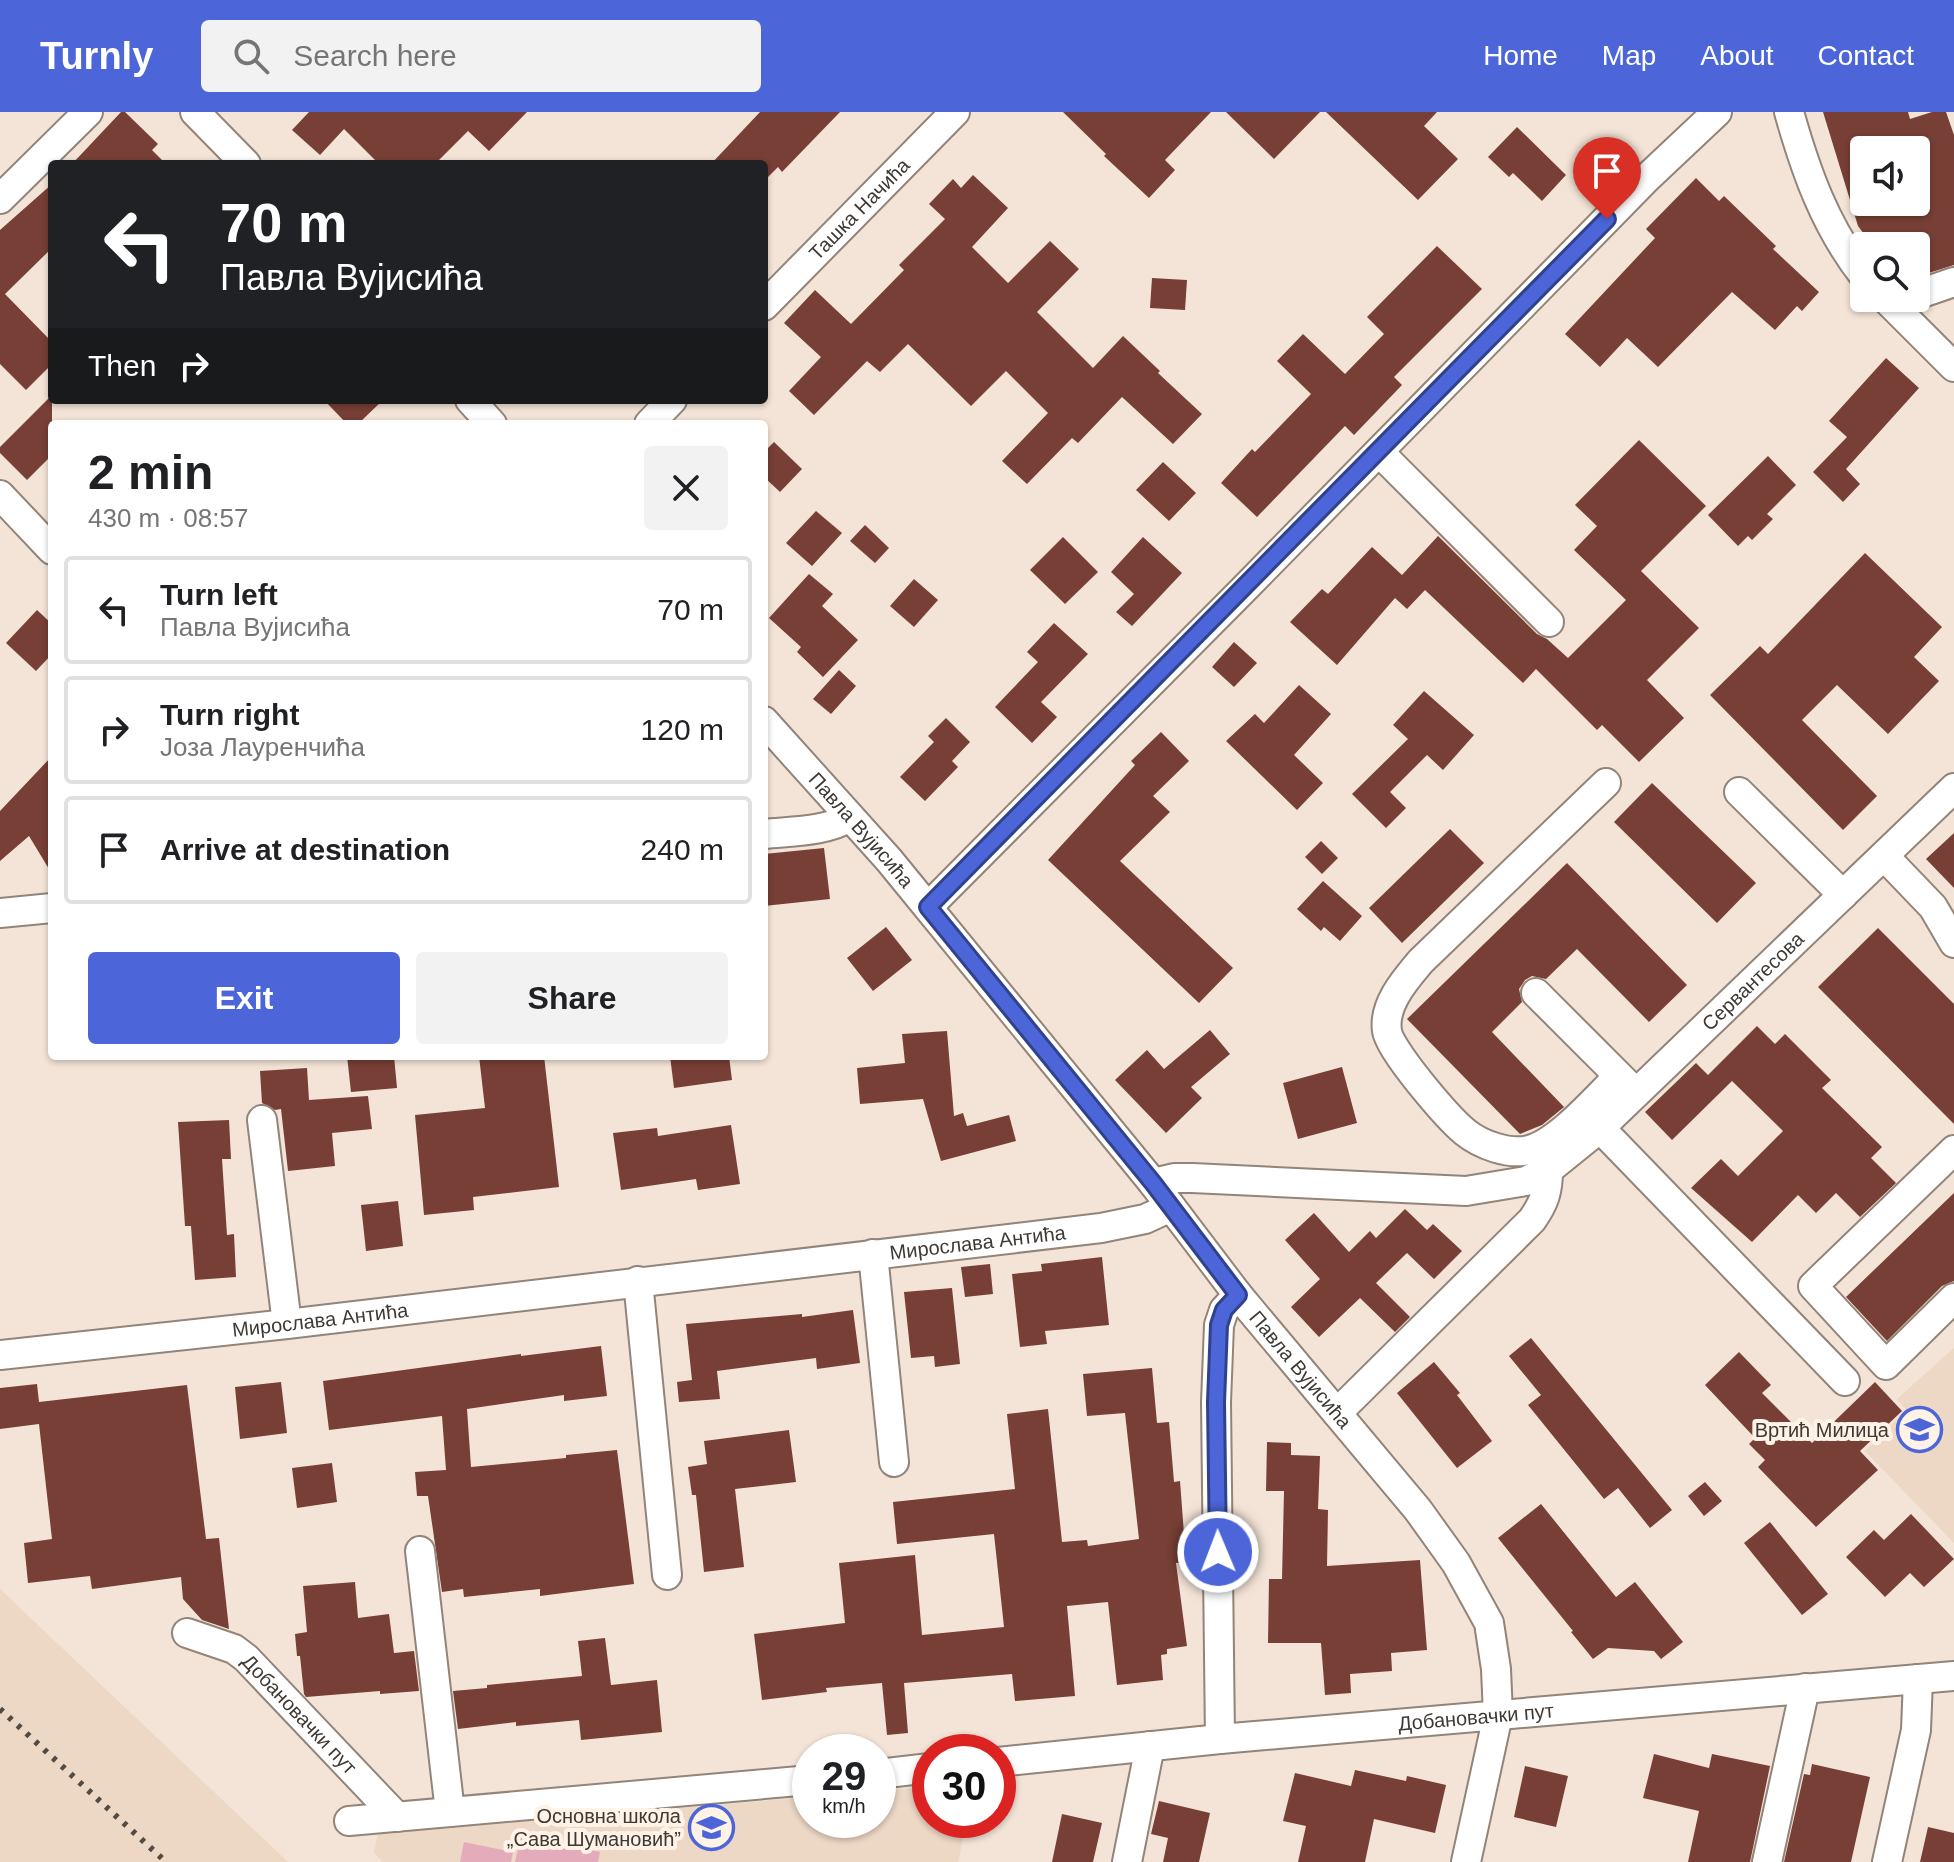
<!DOCTYPE html>
<html lang="en">
<head>
<meta charset="utf-8">
<style>
	body { margin:0; font-family:Helvetica,sans-serif; background:#f2f2f2; color:#202124; height:100vh; display:flex; flex-direction:column; font-size:30px; white-space:nowrap }
	* { box-sizing:border-box; margin:0 }
	p { font-size:26px; color:#757577 }
	.icon { flex:none; width:44px; height:44px; fill:none; stroke:currentColor; stroke-width:2; stroke-linecap:round; stroke-linejoin:round }
	.map { position:relative; flex:1; overflow:hidden }
	.sheet { position:absolute; left:48px; top:308px; width:720px; height:640px; display:flex; flex-direction:column; background:#fff; border-radius:8px; box-shadow:0 2px 6px #0004 }
	.sheet>* { flex:none }
	.banner { position:absolute; left:48px; top:48px; width:720px; height:244px; border-radius:8px; box-shadow:0 2px 6px #0004; background:#202124; color:#fff; overflow:hidden }
	.controls { position:absolute; left:1850px; top:24px; display:grid; gap:16px }
	.controls a { display:grid; place-items:center; width:80px; height:80px; border-radius:8px; background:#fff; box-shadow:0 2px 6px #0004; font-size:40px }
	.speed { position:absolute; left:792px; top:1622px; display:flex; gap:16px; font-size:40px; font-weight:700; text-align:center }
	.speed>* { display:grid; place-content:center; width:104px; height:104px; border-radius:50%; background:#fff; box-shadow:0 2px 6px #0004; line-height:1 }
	.speed small { font-size:20px; font-weight:400 }
	.speed .limit { border:12px solid #d22; background:#fff; color:#111 }
	.pin { position:absolute; display:grid; place-items:center; width:68px; height:68px; color:#fff; margin:-82px -34px; border-radius:50% 50% 50% 0; rotate:-45deg; box-shadow:0 0 8px #0007 }
	.pin .icon { rotate:45deg }
	.me { position:absolute; width:88px; margin:-44px; rotate:359deg; stroke-linejoin:round; filter:drop-shadow(0 0 6px #0008) }
	.turn { display:flex; align-items:center; gap:28px; height:168px; padding:0 40px; font-size:36px }
	.turn .icon { width:104px; height:104px; stroke-width:2.5 }
	.turn b { display:block; font-size:56px; line-height:68px }
	.then { display:flex; align-items:center; height:76px; padding:0 40px; background:#0003; gap:16px; font-size:30px }
	.round { display:grid; place-items:center; flex:none; width:84px; height:84px; border-radius:8px; background:#f2f2f2 }
	.overview { display:flex; align-items:center; justify-content:space-between; height:136px; padding:0 40px }
	h1 { font-size:48px; font-weight:800; line-height:60px }
	.primary-button { display:flex; gap:16px; margin-top:auto; padding:16px 40px }
	.primary-button a { flex:1; height:92px; border-radius:8px; background:#4c65d9; color:#fff; font-size:32px; font-weight:800; line-height:92px; text-align:center }
	.primary-button a+a { background:#f2f2f2; color:#202124 }
	ul { padding:0; list-style:none }
	li { display:flex; align-items:center; gap:24px; height:108px; margin:0 16px 12px; padding:0 24px; border:4px solid #e0e0e0; border-radius:8px }
	li div { flex:1 }
	li b { display:block; font-size:30px }
	li em { font-style:normal }
	header { display:flex; align-items:center; gap:48px; box-sizing:border-box; height:112px; padding:0 40px; background:#4c65d9; color:#fff }
	header strong { font-size:38px }
	nav { display:flex; gap:44px; margin-inline-start:auto; font-size:28px }
	.search { width:560px; height:72px; background:#f2f2f2; display:flex; align-items:center; gap:20px; box-sizing:border-box; padding:0 28px; border-radius:8px; color:#757577; font-size:30px }
	.map>svg:first-child { display:block }
</style>
</head>
<body>
<header>
<strong>Turnly</strong>
<div class="search"><svg class="icon" aria-label="search" viewBox="0 0 24 24"><circle cx="10" cy="10" r="6"/><path d="M15 15l6 6"/></svg>Search here</div>
<nav><a>Home</a><a>Map</a><a>About</a><a>Contact</a></nav>
</header>
<div class="map">
<svg width="1954" height="1750" viewBox="0 0 1954 1750">
	<rect width="100%" height="100%" fill="#f4e4d7"/>
	<!-- built -->
	<g fill="#edd7c5">
		<polygon points="1954,1236 1954,1431 1865,1339 1906,1298 1897,1287"/>
		<polygon points="0,1477 288,1750 0,1750"/>
		<polygon points="930,1675 930,1708 967,1708 958,1750 383,1750 374,1741 378,1722 810,1685 810,1708 878,1708 878,1679"/>
	</g>
	<!-- green -->
	<g fill="#e4abba">
		<polygon points="521,1724 600,1740 598,1750 515,1750"/>
		<polygon points="464,1730 513,1740 511,1750 460,1750"/>
	</g>
	<!-- building -->
	<g fill="#773f35" fill-rule="evenodd">
		<polygon points="121,0 125,0 158,32 152,38 166,52 72,52"/>
		<polygon points="309,0 527,0 489,39 468,19 435,52 379,52 344,17 320,43 292,18"/>
		<polygon points="760,0 840,0 782,60 778,55 764,69 764,52 711,52"/>
		<polygon points="1063,0 1211,0 1165,48 1175,58 1149,86 1104,44 1106,42"/>
		<polygon points="1226,0 1320,0 1274,47"/>
		<polygon points="1326,0 1437,0 1424,14 1458,47 1418,88"/>
		<path d="M1823,0h85l2,7 22,-7h14l8,23v130l-38,12v-31h-43l-15,-20zM1864,38h52v52h-52z"/>
		<polygon points="1517,15 1566,63 1542,89 1513,61 1509,65 1488,45"/>
		<polygon points="973,63 1008,96 972,135 1008,171 1050,129 1079,157 1037,200 1093,256 1123,224 1160,259 1158,261 1202,302 1173,332 1122,285 1078,331 1072,326 1027,372 1002,349 1048,301 1006,259 971,294 908,232 880,260 867,249 814,303 789,279 821,245 784,211 815,178 851,212 904,158 899,153 945,107 929,92 953,67 961,76"/>
		<polygon points="1696,66 1719,89 1724,84 1776,134 1773,137 1819,180 1802,199 1797,194 1775,218 1732,180 1658,255 1627,226 1600,255 1565,222 1655,126 1646,117"/>
		<polygon points="52,72 52,136 5,182 52,230 52,252 26,278 0,252 0,118"/>
		<polygon points="1437,134 1482,177 1394,265 1402,273 1354,323 1345,314 1257,405 1221,371 1252,337 1255,340 1311,282 1277,249 1303,222 1345,262 1384,222 1367,205"/>
		<polygon points="1152,166 1187,168 1185,198 1150,196"/>
		<polygon points="1886,246 1919,276 1846,357 1860,372 1843,390 1813,360 1847,325 1829,309"/>
		<polygon points="52,283 52,343 27,368 0,341 0,335"/>
		<polygon points="324,288 383,288 358,312 347,312"/>
		<polygon points="1639,328 1706,394 1641,459 1699,516 1647,568 1684,606 1639,650 1602,613 1597,618 1536,557 1523,571 1425,478 1407,497 1395,486 1337,553 1290,510 1322,477 1328,482 1372,435 1402,463 1438,424 1537,522 1547,527 1568,546 1626,488 1574,438 1597,414 1575,393"/>
		<polygon points="774,330 802,357 780,380 764,365 764,340"/>
		<polygon points="1768,344 1796,373 1767,402 1773,407 1752,428 1748,424 1738,434 1708,403"/>
		<polygon points="1163,350 1196,381 1169,409 1136,378"/>
		<polygon points="816,399 842,421 812,454 786,431"/>
		<polygon points="865,413 889,436 875,451 850,429"/>
		<polygon points="1063,425 1098,460 1065,492 1030,458"/>
		<polygon points="1143,425 1182,461 1132,514 1116,500 1134,482 1111,460"/>
		<polygon points="1865,441 1942,515 1914,545 1939,569 1888,622 1837,573 1802,608 1877,684 1843,718 1710,583 1760,534 1768,542"/>
		<polygon points="809,462 833,482 822,494 858,528 823,565 797,540 801,535 769,506"/>
		<polygon points="914,467 938,488 914,515 890,494"/>
		<polygon points="37,498 52,512 52,542 36,559 6,531"/>
		<polygon points="1054,511 1088,542 1041,590 1057,605 1032,631 995,595 1038,550 1027,540"/>
		<polygon points="1234,530 1257,551 1234,575 1212,555"/>
		<polygon points="839,558 856,574 831,602 813,587"/>
		<polygon points="1299,573 1331,602 1294,643 1323,671 1297,698 1226,629 1255,602 1264,611"/>
		<polygon points="1424,579 1474,623 1443,658 1427,643 1390,680 1406,696 1386,716 1352,682 1408,627 1393,613"/>
		<polygon points="946,606 970,630 952,649 958,655 925,689 900,665 934,630 928,624"/>
		<polygon points="1161,620 1189,649 1153,684 1170,700 1120,749 1233,856 1199,891 1048,748 1135,653 1131,649"/>
		<polygon points="52,644 52,762 29,724 0,749 0,699"/>
		<polygon points="1652,671 1756,771 1717,811 1614,710"/>
		<polygon points="1450,717 1484,751 1402,831 1369,796"/>
		<polygon points="1954,721 1954,776 1926,747"/>
		<polygon points="1321,729 1338,746 1322,762 1305,745"/>
		<polygon points="824,736 830,787 764,794 764,742"/>
		<polygon points="1567,751 1687,873 1649,910 1577,837 1546,867 1532,864 1525,868 1519,877 1522,890 1492,920 1564,995 1542,1013 1520,1022 1407,907"/>
		<polygon points="1323,769 1362,804 1340,829 1324,815 1321,819 1297,797"/>
		<polygon points="886,815 912,848 873,879 847,846"/>
		<polygon points="1878,816 1954,892 1954,1012 1818,875"/>
		<polygon points="1757,914 1775,932 1785,922 1831,968 1822,976 1882,1035 1871,1046 1896,1071 1860,1105 1836,1081 1816,1101 1798,1083 1752,1130 1691,1076 1721,1047 1738,1064 1783,1019 1732,969 1672,1028 1645,1000 1696,951 1708,963"/>
		<polygon points="1210,918 1230,942 1191,975 1202,986 1166,1021 1115,968 1147,938 1164,957"/>
		<polygon points="947,919 954,1004 963,1001 967,1014 1009,1003 1016,1029 941,1049 923,987 860,992 857,956 905,951 902,922"/>
		<polygon points="347,944 394,944 397,976 351,980"/>
		<polygon points="479,944 544,944 559,1075 473,1085 474,1098 424,1103 415,1003 485,996"/>
		<polygon points="670,944 729,944 732,968 674,976"/>
		<polygon points="1342,955 1357,1011 1298,1027 1283,971"/>
		<polygon points="307,956 309,988 368,984 372,1017 332,1021 335,1054 288,1059 281,997 275,998 262,991 260,959"/>
		<polygon points="229,1008 231,1047 222,1047 227,1123 234,1122 236,1165 195,1168 191,1114 185,1114 178,1010"/>
		<polygon points="731,1013 740,1072 698,1078 696,1067 621,1078 613,1021 657,1016 658,1024"/>
		<polygon points="1954,1081 1954,1169 1942,1174 1887,1229 1846,1185"/>
		<polygon points="398,1089 403,1134 366,1139 361,1093"/>
		<polygon points="1405,1097 1427,1118 1433,1112 1462,1139 1434,1167 1407,1141 1376,1171 1410,1205 1395,1220 1360,1186 1319,1225 1291,1195 1320,1167 1285,1128 1314,1101 1349,1140 1370,1119 1376,1126"/>
		<polygon points="1102,1145 1109,1213 1045,1219 1047,1232 1020,1235 1012,1162 1042,1159 1041,1152"/>
		<polygon points="990,1152 993,1182 965,1185 961,1155"/>
		<polygon points="952,1176 960,1252 935,1255 934,1244 911,1246 904,1180"/>
		<polygon points="853,1198 860,1251 817,1257 816,1246 717,1259 720,1287 679,1290 677,1270 692,1268 686,1212 802,1202 802,1205"/>
		<polygon points="1531,1226 1672,1398 1650,1416 1618,1376 1604,1387 1528,1293 1541,1283 1509,1244"/>
		<polygon points="601,1234 607,1284 564,1289 564,1283 467,1297 471,1355 566,1346 566,1343 617,1338 634,1472 540,1484 540,1477 464,1485 463,1477 442,1480 428,1384 417,1384 415,1360 446,1358 442,1304 329,1318 323,1269 521,1242 521,1244"/>
		<polygon points="1739,1240 1771,1273 1762,1281 1812,1331 1875,1270 1902,1299 1860,1339 1878,1358 1816,1415 1758,1355 1765,1348 1749,1332 1755,1326 1705,1273"/>
		<polygon points="1434,1250 1460,1281 1457,1283 1492,1329 1457,1356 1397,1281"/>
		<polygon points="1152,1256 1157,1311 1169,1310 1174,1370 1180,1369 1184,1422 1187,1422 1190,1450 1176,1451 1187,1534 1167,1537 1167,1542 1161,1543 1163,1568 1117,1573 1108,1490 1067,1494 1075,1584 1015,1589 1012,1562 904,1571 908,1621 887,1623 882,1571 826,1576 827,1580 762,1588 754,1522 845,1511 839,1451 915,1443 922,1523 1004,1515 994,1422 897,1432 893,1390 1015,1377 1007,1302 1048,1297 1062,1430 1087,1428 1088,1434 1139,1427 1125,1301 1087,1304 1083,1262"/>
		<polygon points="281,1270 287,1321 240,1327 235,1275"/>
		<polygon points="37,1272 39,1290 187,1273 206,1427 219,1426 229,1517 202,1508 183,1487 181,1465 92,1477 90,1464 28,1471 24,1431 52,1427 39,1312 0,1317 0,1276"/>
		<polygon points="789,1318 796,1370 735,1377 744,1455 704,1460 696,1383 692,1383 688,1355 707,1352 704,1329"/>
		<polygon points="1267,1330 1291,1331 1291,1343 1320,1344 1318,1397 1328,1398 1327,1454 1420,1448 1427,1538 1391,1541 1392,1559 1350,1562 1351,1581 1325,1583 1321,1531 1268,1531 1269,1467 1282,1467 1284,1379 1266,1379"/>
		<polygon points="332,1351 337,1390 297,1396 292,1356"/>
		<polygon points="1705,1370 1722,1389 1704,1404 1688,1384"/>
		<polygon points="1541,1392 1616,1485 1635,1470 1683,1530 1661,1547 1654,1539 1608,1536 1593,1547 1571,1520 1573,1519 1498,1426"/>
		<polygon points="1911,1402 1954,1447 1924,1475 1910,1461 1885,1485 1846,1445 1874,1418 1884,1428"/>
		<polygon points="1770,1410 1828,1482 1802,1503 1744,1431"/>
		<polygon points="355,1470 358,1506 389,1502 394,1541 414,1539 419,1579 380,1582 380,1579 306,1585 304,1582 300,1544 297,1544 295,1522 307,1520 303,1474"/>
		<polygon points="605,1526 611,1573 657,1568 662,1620 581,1628 579,1608 516,1614 516,1610 458,1617 453,1579 487,1576 487,1573 582,1564 578,1529"/>
		<polygon points="1654,1642 1709,1656 1712,1642 1770,1654 1750,1750 1688,1750 1699,1699 1643,1686"/>
		<polygon points="1812,1652 1870,1665 1851,1750 1784,1750 1804,1662 1810,1663"/>
		<polygon points="1525,1654 1568,1664 1556,1715 1514,1705"/>
		<polygon points="1355,1658 1406,1669 1407,1664 1446,1673 1435,1721 1374,1707 1365,1750 1298,1750 1306,1714 1283,1709 1295,1661 1351,1674"/>
		<polygon points="1159,1689 1210,1701 1199,1750 1163,1750 1168,1726 1151,1722"/>
		<polygon points="1062,1702 1102,1711 1093,1750 1052,1750"/>
		<polygon points="1928,1715 1954,1721 1954,1750 1920,1750"/>
	</g>
	<g fill="none" stroke-linecap="round" stroke-linejoin="round">
		<defs>
			<g id="minor">
				<polyline points="195,0 246,52"/>
				<path d="M1789,0c17,60 36,114 75,164"/>
				<polyline points="0,87 88,0"/>
				<polyline points="1916,183 1954,170"/>
				<polyline points="1885,186 1954,255"/>
				<path id="s1" d="M764,194l191,-194"/>
				<polyline points="470,288 492,312"/>
				<polyline points="649,312 672,288"/>
				<polyline points="1379,340 1549,510"/>
				<polyline points="0,383 52,438"/>
				<path id="s2" d="M764,609l125,139 264,323 85,112 180,215 38,53 33,60 7,46 2,46 -32,147"/>
				<path d="M1606,671l-185,178c-15,18 -38,43 -34,70 3,20 61,87 78,101 16,13 44,23 64,18 29,-7 67,-52 89,-73"/>
				<polyline points="1739,680 1843,783"/>
				<path d="M764,722c28,-3 62,-2 86,-17"/>
				<polyline points="1885,745 1933,795 1954,831"/>
				<polyline points="928,795 1245,476 1648,65 1717,0"/>
				<polyline points="0,801 52,796"/>
				<polyline points="1536,881 1632,977"/>
				<polyline points="262,1008 287,1212"/>
				<polyline points="1600,1016 1845,1269"/>
				<polyline points="1954,1038 1813,1174 1886,1253 1954,1186"/>
				<path id="s3" d="M1153,1071l21,-5h18l274,13 60,-10 22,-11 52,-42 354,-340"/>
				<polyline points="873,1142 894,1350"/>
				<polyline points="638,1169 667,1463"/>
				<path id="s4" d="M0,1243l287,-31 814,-96 44,-9 26,-12"/>
				<path d="M1337,1301l195,-193c12,-17 16,-28 16,-50"/>
				<polyline points="420,1439 450,1700"/>
				<path id="s5" d="M187,1521l47,16 12,9 151,159"/>
				<polyline points="1220,1627 1216,1290 1219,1213 1224,1198 1238,1183"/>
				<path id="s6" d="M998,1650l222,-23 734,-63"/>
				<polyline points="878,1662 930,1656"/>
				<polyline points="349,1709 810,1668"/>
				<polyline points="1127,1750 1150,1634"/>
				<polyline points="1767,1750 1805,1576"/>
				<polyline points="1887,1750 1916,1618 1918,1567"/>
			</g>
		</defs>
		<!-- minor casing -->
		<use href="#minor" stroke="#928478" stroke-width="32"/>
		<!-- minor -->
		<use href="#minor" stroke="#fff" stroke-width="28"/>
		<!-- rail -->
		<polyline stroke="#524b45" stroke-width="6" stroke-dasharray="4 8" stroke-linecap="butt" points="0,1597 166,1750"/>
	</g>
	<g fill="none" stroke-linecap="round" stroke-linejoin="round">
		<defs>
			<polyline id="route" points="1218,1440 1216,1290 1219,1213 1224,1198 1238,1183 1153,1071 928,795 1607,107"/>
		</defs>
		<!-- route casing -->
		<use href="#route" stroke="#31428d" stroke-width="20"/>
		<!-- route -->
		<use href="#route" stroke="#4c65d9" stroke-width="14"/>
	</g>
	<!-- icons -->
	<defs>
		<symbol id="school-ring" viewBox="-11 -11 22 22"><circle r="9.5" fill="#fff2e7" stroke="#4c65d9" stroke-width="1.5"/><path d="M0-5L7-2L0 1L-7-2ZM-4 1L0 2.5L4 1V4Q0 6-4 4Z" fill="#4c65d9"/></symbol>
	</defs>
	<g fill-rule="evenodd">
		<use href="#school-ring" x="1894" y="1292" width="51" height="51"/>
		<use href="#school-ring" x="686" y="1690" width="51" height="51"/>
	</g>
	<g text-anchor="middle" stroke-width="8" stroke-linejoin="round" paint-order="stroke">
		<!-- street labels -->
		<g font-size="20" fill="#3f3934" stroke="#fff2e7">
			<text dy="7" stroke="none"><textPath href="#s1" startOffset="136">Ташка Начића</textPath></text>
			<text dy="7" stroke="none"><textPath href="#s2" startOffset="146">Павла Вујисића</textPath></text>
			<text dy="7" stroke="none"><textPath href="#s3" startOffset="678">Сервантесова</textPath></text>
			<text dy="7" stroke="none"><textPath href="#s4" startOffset="984">Мирослава Антића</textPath></text>
			<text dy="7" stroke="none"><textPath href="#s4" startOffset="322">Мирослава Антића</textPath></text>
			<text dy="7" stroke="none"><textPath href="#s2" startOffset="842">Павла Вујисића</textPath></text>
			<text dy="7" stroke="none"><textPath href="#s5" startOffset="142">Добановачки пут</textPath></text>
			<text dy="7" stroke="none"><textPath href="#s6" startOffset="480">Добановачки пут</textPath></text>
		</g>
		<!-- poi labels -->
		<g font-size="20" fill="#3f3934" stroke="#fff2e7" text-anchor="end">
			<text x="1889" y="1325">Вртић Милица</text>
			<text x="681" y="1711">Основна школа<tspan x="681" dy="23">„Сава Шумановић”</tspan></text>
		</g>
	</g>
</svg>
<div class="controls">
<a><svg class="icon" aria-label="sound" viewBox="0 0 24 24"><path d="M4 9h4l5-4v14l-5-4H4zM17 9q2 3 0 6"/></svg></a>
<a><svg class="icon" aria-label="search" viewBox="0 0 24 24"><circle cx="10" cy="10" r="6"/><path d="M15 15l6 6"/></svg></a>
</div>
<div class="speed"><div>29<small>km/h</small></div><div class="limit">30</div></div>
<div class="pin" style="left:1607px;top:107px;background:#d93025"><svg class="icon" aria-label="arrive" viewBox="0 0 24 24"><path d="M6 21V4h12l-3 4 3 4H6"/></svg></div>
<svg class="me" style="left:1218px;top:1440px" viewBox="-20 -20 40 40"><circle r="17" fill="#4c65d9" stroke="#fff" stroke-width="3"/><path d="M0-11L8 9 0 5-8 9z" fill="#fff"/></svg>
<div class="banner">
<div class="turn"><svg class="icon" aria-label="left" viewBox="0 0 24 24"><path d="M17 20v-9H6M10 6l-5 5 5 5"/></svg><div><b>70 m</b>Павла Вујисића</div></div>
<div class="then">Then<svg class="icon" aria-label="right" viewBox="0 0 24 24"><path d="M7 20v-9h11M14 6l5 5-5 5"/></svg></div>
</div>
<section class="sheet">
<div class="overview"><div><h1>2 min</h1><p>430 m · 08:57</p></div><a class="round"><svg class="icon" aria-label="close" viewBox="0 0 24 24"><path d="M6 6l12 12M18 6L6 18"/></svg></a></div>
<ul>
<li><svg class="icon" aria-label="left" viewBox="0 0 24 24"><path d="M17 20v-9H6M10 6l-5 5 5 5"/></svg><div><b>Turn left</b><p>Павла Вујисића</p></div><em>70 m</em></li>
<li><svg class="icon" aria-label="right" viewBox="0 0 24 24"><path d="M7 20v-9h11M14 6l5 5-5 5"/></svg><div><b>Turn right</b><p>Јоза Лауренчића</p></div><em>120 m</em></li>
<li><svg class="icon" aria-label="arrive" viewBox="0 0 24 24"><path d="M6 21V4h12l-3 4 3 4H6"/></svg><div><b>Arrive at destination</b></div><em>240 m</em></li>
</ul>
<div class="primary-button"><a>Exit</a><a>Share</a></div>
</section>
</div>
</body>
</html>
